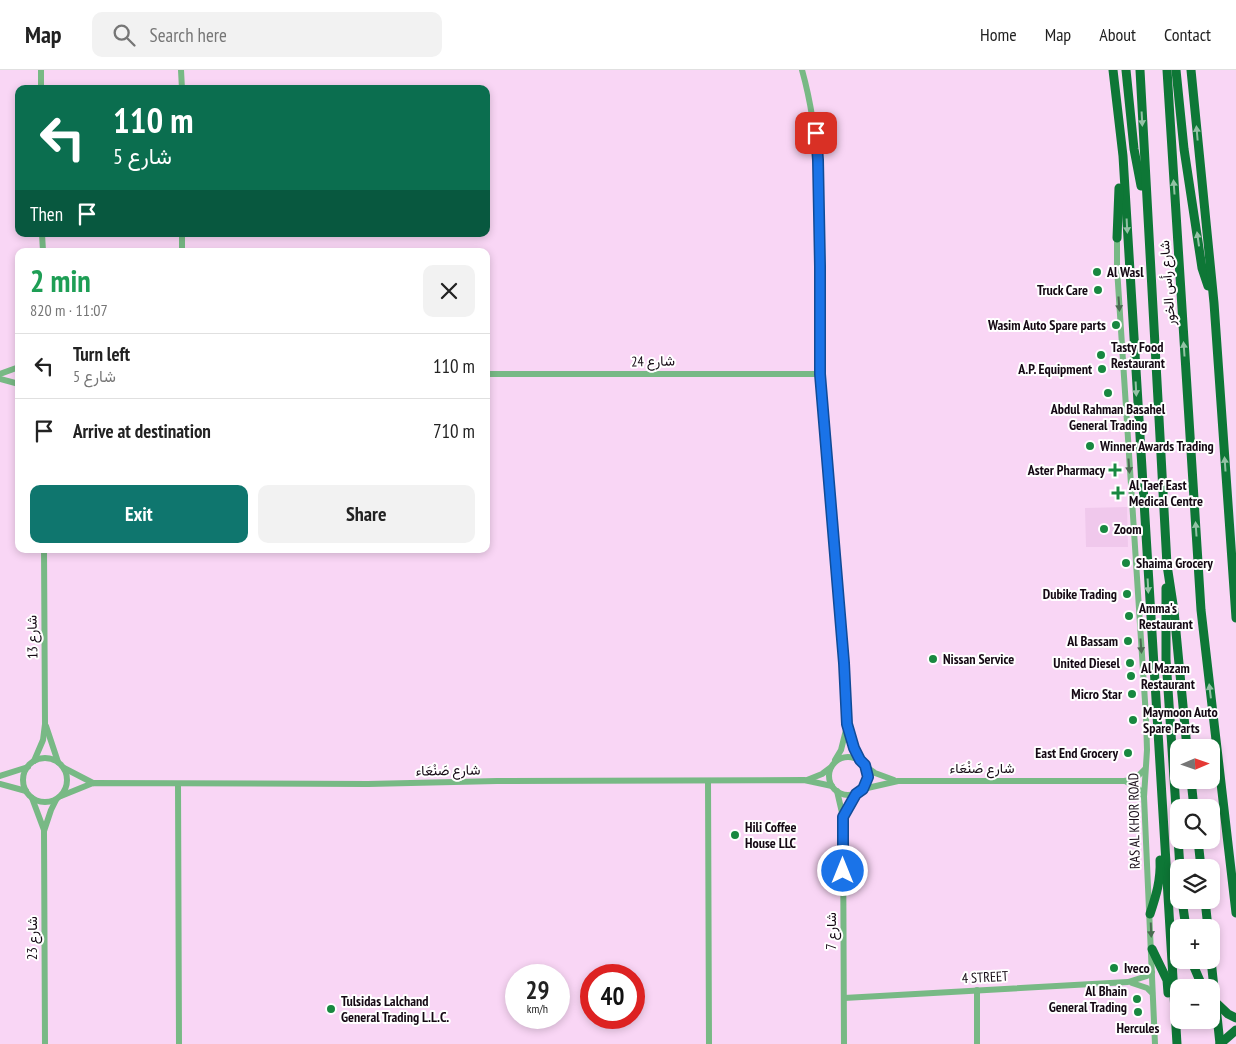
<!DOCTYPE html>
<html lang="en">
<head>
<meta charset="utf-8">
<style>
	body { margin:0; font-family:"PT Sans Narrow",Vazirmatn,sans-serif; background:#f2f2f2; color:#222; height:100vh; display:flex; flex-direction:column; font-size:19px; white-space:nowrap }
	* { box-sizing:border-box; margin:0 }
	p { font-size:16px; color:#767676 }
	.icon { flex:none; width:28px; height:28px; fill:none; stroke:currentColor; stroke-width:2; stroke-linecap:round; stroke-linejoin:round }
	.map { position:relative; flex:1; overflow:hidden }
	.side { position:absolute; left:15px; top:178px; width:475px; height:305px; display:flex; flex-direction:column; background:#fff; border-radius:10px; box-shadow:0 2px 8px #0003 }
	.side>* { flex:none }
	.banner { position:absolute; left:15px; top:15px; width:475px; height:152px; border-radius:10px; box-shadow:0 2px 8px #0003; background:#0b6e4f; color:#fff; overflow:hidden }
	.needle { width:32px; rotate:88deg }
	.tools { position:absolute; left:1170px; top:669px; display:grid; gap:10px }
	.tools a { display:grid; place-items:center; width:50px; height:50px; border-radius:10px; background:#fff; box-shadow:0 2px 8px #0003; font-size:25px }
	.speed { position:absolute; left:505px; top:894px; display:flex; gap:10px; font-size:25px; font-weight:700; text-align:center }
	.speed>* { display:grid; place-content:center; width:65px; height:65px; border-radius:50%; background:#fff; box-shadow:0 2px 8px #0003; line-height:1 }
	.speed small { font-size:12px; font-weight:400 }
	.speed .limit { border:8px solid #d22; background:#fff; color:#111 }
	.pin { position:absolute; display:grid; place-items:center; width:42px; height:42px; color:#fff; margin:-21px; border-radius:10px; box-shadow:0 2px 8px #0006 }
	.me { position:absolute; width:55px; margin:-28px; rotate:0deg; stroke-linejoin:round; filter:drop-shadow(0 0 4px #0008) }
	.turn { display:flex; align-items:center; gap:18px; height:105px; padding:0 15px; font-size:22px }
	.turn .icon { width:65px; height:65px; stroke-width:2.5 }
	.turn b { display:block; font-size:35px; line-height:42px }
	.then { display:flex; align-items:center; height:48px; padding:0 15px; background:#0003; gap:10px; font-size:19px }
	.round { display:grid; place-items:center; flex:none; width:52px; height:52px; border-radius:10px; background:#f2f2f2 }
	.head { display:flex; align-items:center; justify-content:space-between; height:85px; padding:0 15px }
	h1 { font-size:30px; font-weight:800; line-height:38px; color:#1e9e55 }
	.primary-button { display:flex; gap:10px; margin-top:auto; padding:10px 15px }
	.primary-button a { flex:1; height:58px; border-radius:10px; background:#0f766e; color:#fff; font-size:20px; font-weight:800; line-height:58px; text-align:center }
	.primary-button a+a { background:#f2f2f2; color:#222 }
	ul { padding:0; list-style:none }
	li { display:flex; align-items:center; gap:15px; height:65px; padding:0 15px; border-top:1px solid #e0e0e0 }
	li div { flex:1 }
	li b { display:block; font-size:19px }
	li em { font-style:normal }
	header { display:flex; align-items:center; gap:30px; box-sizing:border-box; height:70px; padding:0 25px; background:#fff; border-bottom:1px solid #e0e0e0 }
	header strong { font-size:24px }
	nav { display:flex; gap:28px; margin-inline-start:auto; font-size:18px }
	.search { width:350px; height:45px; background:#f2f2f2; display:flex; align-items:center; gap:12px; box-sizing:border-box; padding:0 18px; border-radius:10px; color:#767676; font-size:19px }
	.map>svg:first-child { display:block }
</style>
</head>
<body>
<header>
<strong>Map</strong>
<div class="search"><svg class="icon" aria-label="search" viewBox="0 0 24 24"><circle cx="10" cy="10" r="6"/><path d="M15 15l6 6"/></svg>Search here</div>
<nav><a>Home</a><a>Map</a><a>About</a><a>Contact</a></nav>
</header>
<div class="map">
<svg width="1236" height="974" viewBox="0 0 1236 974">
	<rect width="100%" height="100%" fill="#f9d6f5"/>
	<!-- built -->
	<polygon fill="#f0c8ec" points="1127,437 1128,477 1086,477 1085,438"/>
	<g fill="none" stroke-linecap="round" stroke-linejoin="round">
		<!-- minor -->
		<g stroke="#78b985" stroke-width="6">
			<polyline points="41,0 41,19"/>
			<polyline points="181,0 182,19"/>
			<path d="M802,0c28,99 13,203 18,304 3,81 13,161 20,241 1,18 3,36 4,53 2,33 1,61 16,92"/>
			<polyline points="42,164 43,181"/>
			<polyline points="182,164 182,181"/>
			<polyline points="1117,168 1117,198 1146,647 1147,680 1144,727 1155,974"/>
			<polyline points="0,304 19,297"/>
			<polyline points="486,304 820,304"/>
			<polyline points="0,309 19,314"/>
			<polyline points="46,656 58,692"/>
			<circle cx="848" cy="706" r="19"/>
			<circle cx="45" cy="710" r="22"/>
			<polyline points="835,690 841,680 846,660"/>
			<polyline points="34,691 43,670 45,654 44,479"/>
			<polyline points="865,696 875,703 894,710"/>
			<polyline points="64,698 93,713"/>
			<polyline points="0,706 28,697"/>
			<polyline points="807,710 822,704 830,698"/>
			<polyline points="708,711 709,974"/>
			<polyline points="1125,711 1139,719 1144,727"/>
			<polyline points="0,714 26,721"/>
			<polyline points="178,714 179,974"/>
			<polyline points="863,719 898,711 1125,711 1137,707 1145,699"/>
			<polyline points="837,721 843,747 844,974"/>
			<polyline points="61,726 93,713 368,714 497,711 804,710 832,716"/>
			<polyline points="32,728 44,760"/>
			<polyline points="843,746 856,724"/>
			<polyline points="1132,913 1147,918 1152,923"/>
			<polyline points="977,920 977,974"/>
			<polyline points="844,928 1128,912 1147,906 1152,902"/>
			<polyline points="45,974 44,761 51,740 56,730"/>
		</g>
		<!-- highway -->
		<g stroke="#0e7736" stroke-width="9">
			<polyline points="1113,0 1123,86 1177,974"/>
			<polyline points="1126,0 1134,79 1141,116"/>
			<polyline points="1140,0 1167,495 1174,541 1187,678"/>
			<polyline points="1167,0 1201,540 1236,843"/>
			<polyline points="1176,0 1184,79 1202,198 1208,216"/>
			<polyline points="1191,0 1214,233 1236,548"/>
			<polyline points="1117,168 1119,118"/>
			<polyline points="1166,518 1166,589 1180,798"/>
			<polyline points="1191,710 1194,738"/>
			<polyline points="1198,770 1201,798"/>
			<polyline points="1182,830 1186,858"/>
			<polyline points="1205,830 1208,858"/>
			<path d="M1150,844c6,-18 11,-34 10,-54"/>
			<polyline points="1152,879 1167,910 1168,923"/>
			<polyline points="1191,890 1203,918"/>
			<polyline points="1211,890 1220,974"/>
			<polyline points="1220,974 1236,960"/>
		</g>
		<!-- highway-bridge -->
		<polyline stroke="#0e7736" stroke-width="9" points="1211,928 1228,944 1236,948"/>
	</g>
	<!-- one-way arrows -->
	<defs><path id="oneway-solid" d="M-6-.8H1V-3.2L6.5 0L1 3.2V.8H-6Z" transform="scale(1.25)"/></defs>
	<g fill="#93c2a5">
		<use href="#oneway-solid" transform="translate(1142 49) rotate(87)"/>
		<use href="#oneway-solid" transform="translate(1197 63) rotate(-95)"/>
		<use href="#oneway-solid" transform="translate(1174 117) rotate(-94)"/>
		<use href="#oneway-solid" transform="translate(1127 156) rotate(87)"/>
		<use href="#oneway-solid" transform="translate(1198 169) rotate(-98)"/>
		<use href="#oneway-solid" transform="translate(1184 279) rotate(-94)"/>
		<use href="#oneway-solid" transform="translate(1136 319) rotate(87)"/>
		<use href="#oneway-solid" transform="translate(1225 394) rotate(-94)"/>
		<use href="#oneway-solid" transform="translate(1196 459) rotate(-94)"/>
		<use href="#oneway-solid" transform="translate(1148 516) rotate(87)"/>
		<use href="#oneway-solid" transform="translate(1210 621) rotate(-97)"/>
	</g>
	<g fill="#4b6a52">
		<use href="#oneway-solid" transform="translate(1119 234) rotate(86)"/>
		<use href="#oneway-solid" transform="translate(1129 396) rotate(86)"/>
		<use href="#oneway-solid" transform="translate(1141 576) rotate(86)"/>
		<use href="#oneway-solid" transform="translate(1151 860) rotate(88)"/>
	</g>
	<g fill="none" stroke-linecap="round" stroke-linejoin="round">
		<defs>
			<polyline id="route" points="816,63 818,90 820,196 820,304 844,593 847,654 854,678 860,690 865,695 868,707 863,719 856,724 843,747 843,801"/>
		</defs>
		<!-- route casing -->
		<use href="#route" stroke="#114b97" stroke-width="12"/>
		<!-- route -->
		<use href="#route" stroke="#1a73e8" stroke-width="9"/>
	</g>
	<!-- markers -->
	<g fill="#188840" stroke="#fff" stroke-width="2">
		<circle cx="1097" cy="202" r="5"/>
		<circle cx="1098" cy="220" r="5"/>
		<circle cx="1116" cy="255" r="5"/>
		<circle cx="1101" cy="285" r="5"/>
		<circle cx="1102" cy="299" r="5"/>
		<circle cx="1108" cy="323" r="5"/>
		<circle cx="1090" cy="376" r="5"/>
		<path d="M1112.5 392.5h5v5h5v5h-5v5h-5v-5h-5v-5h5z"/>
		<path d="M1115.5 415.5h5v5h5v5h-5v5h-5v-5h-5v-5h5z"/>
		<circle cx="1104" cy="459" r="5"/>
		<circle cx="1126" cy="493" r="5"/>
		<circle cx="1127" cy="524" r="5"/>
		<circle cx="1129" cy="546" r="5"/>
		<circle cx="1128" cy="571" r="5"/>
		<circle cx="933" cy="589" r="5"/>
		<circle cx="1130" cy="593" r="5"/>
		<circle cx="1131" cy="606" r="5"/>
		<circle cx="1132" cy="624" r="5"/>
		<circle cx="1133" cy="650" r="5"/>
		<circle cx="1128" cy="683" r="5"/>
		<circle cx="735" cy="765" r="5"/>
		<circle cx="1114" cy="898" r="5"/>
		<circle cx="1137" cy="929" r="5"/>
		<circle cx="331" cy="939" r="5"/>
		<circle cx="1138" cy="942" r="5"/>
	</g>
	<g text-anchor="middle" stroke-width="4" stroke-linejoin="round" paint-order="stroke">
		<!-- poi labels -->
		<g font-size="14" font-weight="bold" fill="#150914" stroke="#fff" text-anchor="start">
			<text x="1107" y="207">Al Wasl</text>
			<text x="1088" y="225" text-anchor="end">Truck Care</text>
			<text x="1106" y="260" text-anchor="end">Wasim Auto Spare parts</text>
			<text x="1111" y="282">Tasty Food<tspan x="1111" dy="16">Restaurant</tspan></text>
			<text x="1092" y="304" text-anchor="end">A.P. Equipment</text>
			<text x="1108" y="344" text-anchor="middle">Abdul Rahman Basahel<tspan x="1108" dy="16">General Trading</tspan></text>
			<text x="1100" y="381">Winner Awards Trading</text>
			<text x="1105" y="405" text-anchor="end">Aster Pharmacy</text>
			<text x="1129" y="420">Al Taef East<tspan x="1129" dy="16">Medical Centre</tspan></text>
			<text x="1114" y="464">Zoom</text>
			<text x="1136" y="498">Shaima Grocery</text>
			<text x="1117" y="529" text-anchor="end">Dubike Trading</text>
			<text x="1139" y="543">Amma's<tspan x="1139" dy="16">Restaurant</tspan></text>
			<text x="1118" y="576" text-anchor="end">Al Bassam</text>
			<text x="943" y="594">Nissan Service</text>
			<text x="1120" y="598" text-anchor="end">United Diesel</text>
			<text x="1141" y="603">Al Mazam<tspan x="1141" dy="16">Restaurant</tspan></text>
			<text x="1122" y="629" text-anchor="end">Micro Star</text>
			<text x="1143" y="647">Maymoon Auto<tspan x="1143" dy="16">Spare Parts</tspan></text>
			<text x="1118" y="688" text-anchor="end">East End Grocery</text>
			<text x="745" y="762">Hili Coffee<tspan x="745" dy="16">House LLC</tspan></text>
			<text x="1124" y="903">Iveco</text>
			<text x="1127" y="926" text-anchor="end">Al Bhain<tspan x="1127" dy="16">General Trading</tspan></text>
			<text x="341" y="936">Tulsidas Lalchand<tspan x="341" dy="16">General Trading L.L.C.</tspan></text>
			<text x="1138" y="963" text-anchor="middle">Hercules</text>
		</g>
		<!-- street labels -->
		<g font-size="14" fill="#150914" stroke="#fff">
			<text transform="translate(1167 213) rotate(-94)" y="5">شارع رأس الخور</text>
			<text transform="translate(653 291) rotate(-1)" y="5">شارع 24</text>
			<text transform="translate(32 567) rotate(-91)" y="5">شارع 13</text>
			<text x="982" y="703">شارع صَنْعَاء</text>
			<text transform="translate(448 700) rotate(-1)" y="5">شارع صَنْعَاء</text>
			<text transform="translate(1134 751) rotate(-91)" y="5">RAS AL KHOR ROAD</text>
			<text transform="translate(831 861) rotate(-90)" y="5">شارع 7</text>
			<text transform="translate(32 868) rotate(-90)" y="5">شارع 23</text>
			<text transform="translate(985 907) rotate(-3)" y="5">4 STREET</text>
		</g>
	</g>
</svg>
<div class="tools">
<a><svg class="needle" viewBox="-14 -14 28 28"><path d="M0-13l5 13h-10z" fill="#e53935"/><path d="M0 13l5-13h-10z" fill="#767676"/></svg></a>
<a><svg class="icon" aria-label="search" viewBox="0 0 24 24"><circle cx="10" cy="10" r="6"/><path d="M15 15l6 6"/></svg></a>
<a><svg class="icon" aria-label="layers" viewBox="0 0 24 24"><path d="M12 4l9 5-9 5-9-5zM3 14l9 5 9-5"/></svg></a>
<a>+</a>
<a>−</a>
</div>
<div class="speed"><div>29<small>km/h</small></div><div class="limit">40</div></div>
<div class="pin" style="left:816px;top:63px;background:#d93025"><svg class="icon" aria-label="arrive" viewBox="0 0 24 24"><path d="M6 21V4h12l-3 4 3 4H6"/></svg></div>
<svg class="me" style="left:843px;top:801px" viewBox="-20 -20 40 40"><circle r="17" fill="#1a73e8" stroke="#fff" stroke-width="3"/><path d="M0-11L8 9 0 5-8 9z" fill="#fff"/></svg>
<div class="banner">
<div class="turn"><svg class="icon" aria-label="left" viewBox="0 0 24 24"><path d="M17 20v-9H6M10 6l-5 5 5 5"/></svg><div><b>110 m</b>شارع 5</div></div>
<div class="then">Then<svg class="icon" aria-label="arrive" viewBox="0 0 24 24"><path d="M6 21V4h12l-3 4 3 4H6"/></svg></div>
</div>
<section class="side">
<div class="head"><div><h1>2 min</h1><p>820 m · 11:07</p></div><a class="round"><svg class="icon" aria-label="close" viewBox="0 0 24 24"><path d="M6 6l12 12M18 6L6 18"/></svg></a></div>
<ul>
<li><svg class="icon" aria-label="left" viewBox="0 0 24 24"><path d="M17 20v-9H6M10 6l-5 5 5 5"/></svg><div><b>Turn left</b><p>شارع 5</p></div><em>110 m</em></li>
<li><svg class="icon" aria-label="arrive" viewBox="0 0 24 24"><path d="M6 21V4h12l-3 4 3 4H6"/></svg><div><b>Arrive at destination</b></div><em>710 m</em></li>
</ul>
<div class="primary-button"><a>Exit</a><a>Share</a></div>
</section>
</div>
</body>
</html>
